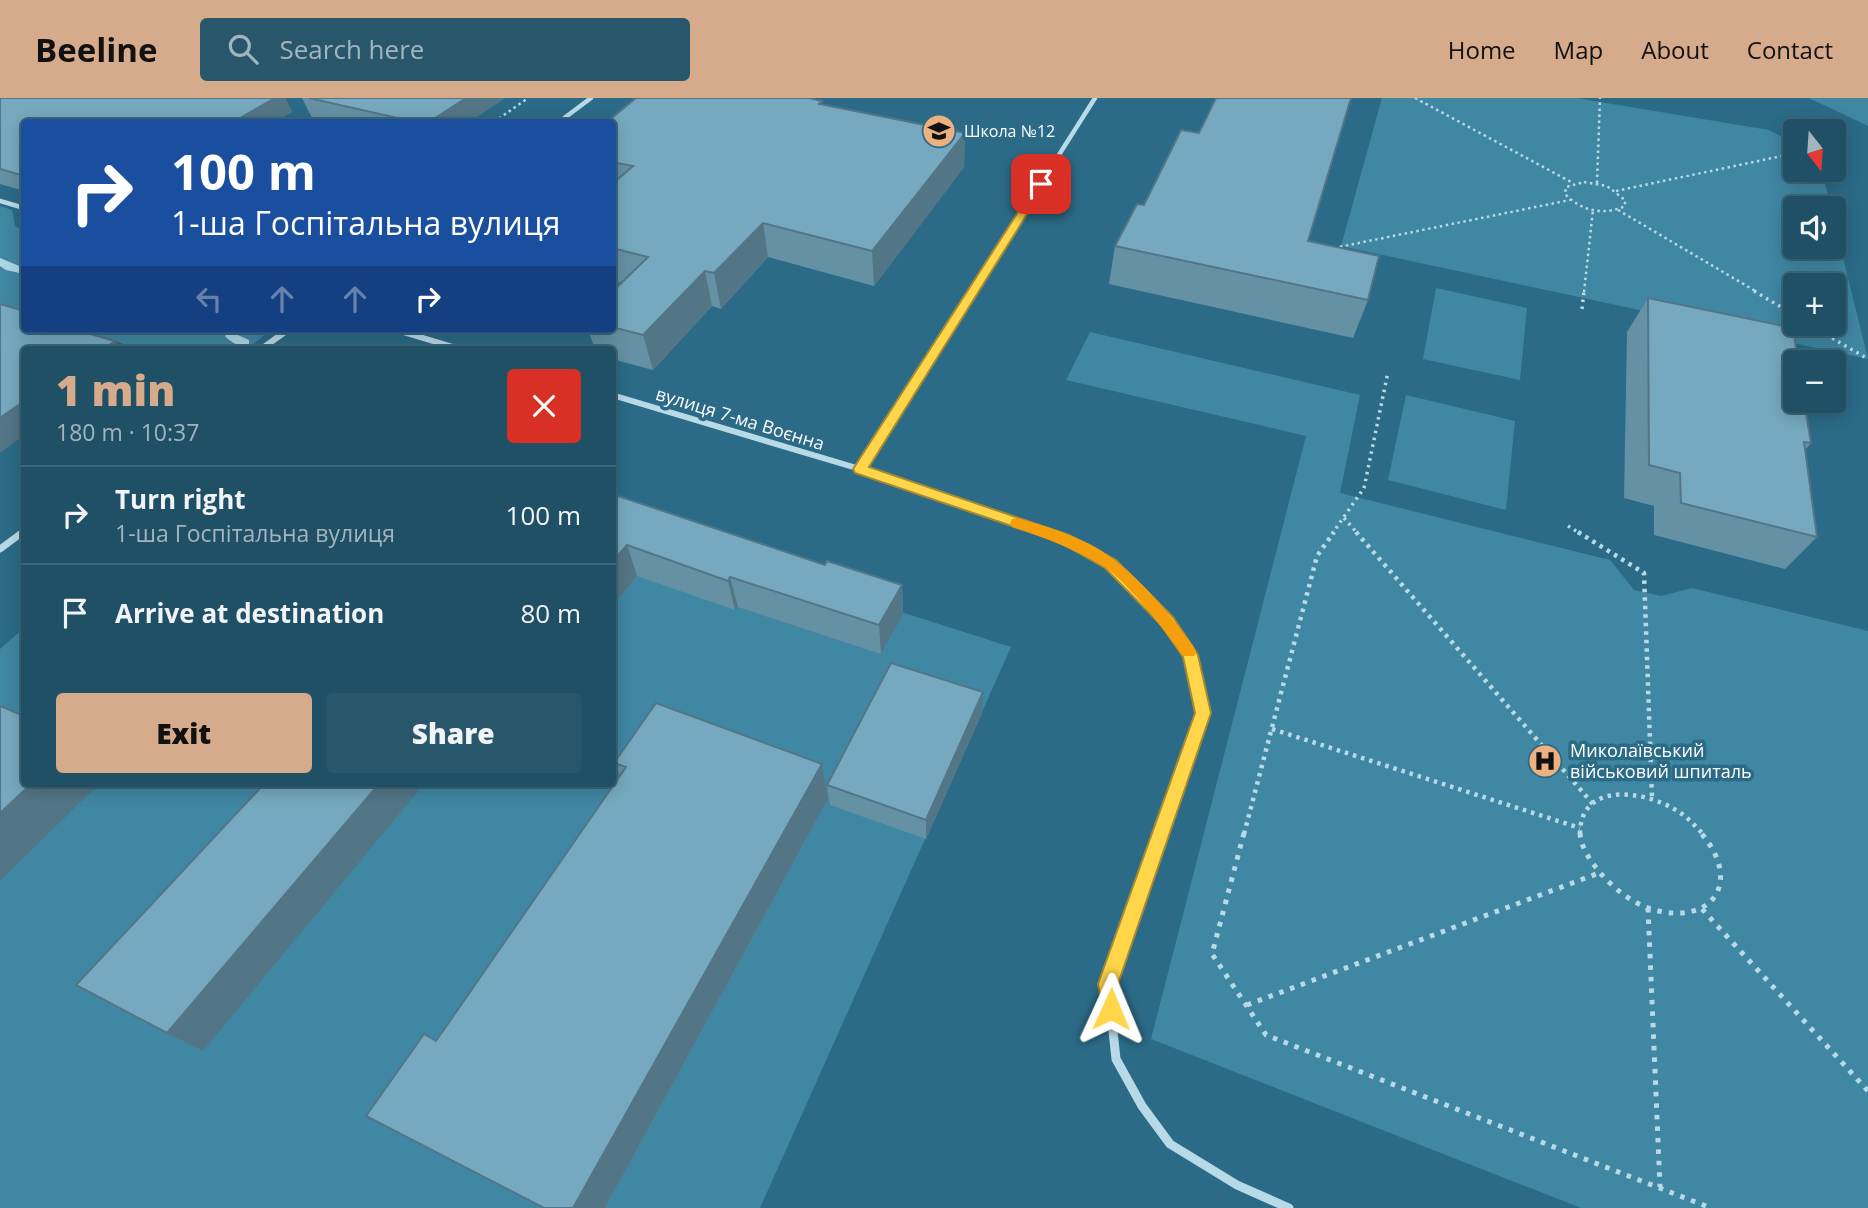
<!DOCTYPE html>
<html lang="en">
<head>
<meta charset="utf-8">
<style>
	body { margin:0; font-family:"Open Sans",sans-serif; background:#28576b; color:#f1f3f6; height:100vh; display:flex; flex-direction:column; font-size:26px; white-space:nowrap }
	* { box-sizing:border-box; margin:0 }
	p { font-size:23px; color:#a2b5bf }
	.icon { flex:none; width:38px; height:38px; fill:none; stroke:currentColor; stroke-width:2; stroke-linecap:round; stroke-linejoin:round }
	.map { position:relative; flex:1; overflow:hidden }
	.side { position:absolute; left:21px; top:248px; width:595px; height:441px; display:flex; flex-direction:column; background:#205065; border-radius:7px; box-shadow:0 4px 18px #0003,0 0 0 2px #3d6779 }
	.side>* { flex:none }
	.banner { position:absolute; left:21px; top:21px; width:595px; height:214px; border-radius:7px; box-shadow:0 4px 18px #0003,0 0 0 2px #3d6779; background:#1a4fa0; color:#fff; overflow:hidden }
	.needle { width:46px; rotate:163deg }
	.buttons { position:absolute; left:1783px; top:21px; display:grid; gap:14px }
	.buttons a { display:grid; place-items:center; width:63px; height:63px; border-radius:7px; background:#205065; box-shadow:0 4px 18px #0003,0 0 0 2px #3d6779; font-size:35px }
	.pin { position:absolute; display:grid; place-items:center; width:60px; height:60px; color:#fff; margin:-30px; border-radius:14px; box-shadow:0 4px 10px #0006 }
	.me { position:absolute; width:77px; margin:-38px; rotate:1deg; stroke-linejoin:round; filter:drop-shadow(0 0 5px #0008) }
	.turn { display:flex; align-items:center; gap:24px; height:147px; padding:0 35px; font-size:32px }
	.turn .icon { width:91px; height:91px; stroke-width:2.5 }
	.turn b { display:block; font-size:49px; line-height:60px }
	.lanes { display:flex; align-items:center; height:66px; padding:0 35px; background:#0003; justify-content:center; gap:35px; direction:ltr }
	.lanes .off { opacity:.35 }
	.round { display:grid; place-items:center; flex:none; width:74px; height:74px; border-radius:7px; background:#28576b }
	.summary { display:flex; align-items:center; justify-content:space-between; height:119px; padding:0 35px }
	h1 { font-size:42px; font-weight:800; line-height:52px; color:#d6ab8b }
	.cta { display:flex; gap:14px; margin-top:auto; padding:14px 35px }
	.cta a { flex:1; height:80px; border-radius:7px; background:#d6ab8b; color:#111; font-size:28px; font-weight:800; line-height:80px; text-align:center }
	.cta a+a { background:#28576b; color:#f1f3f6 }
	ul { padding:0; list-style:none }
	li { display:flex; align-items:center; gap:21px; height:98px; padding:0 35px; border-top:2px solid #3d6779 }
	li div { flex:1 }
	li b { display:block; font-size:26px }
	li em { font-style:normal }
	header { display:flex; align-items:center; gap:42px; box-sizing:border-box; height:98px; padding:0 35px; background:#d6ab8b; color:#111 }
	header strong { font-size:33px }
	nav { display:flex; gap:38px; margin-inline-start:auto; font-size:24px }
	.search { width:490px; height:63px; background:#28576b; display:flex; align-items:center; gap:18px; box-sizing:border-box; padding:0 24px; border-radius:7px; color:#a2b5bf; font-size:26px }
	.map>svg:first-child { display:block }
</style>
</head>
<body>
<header>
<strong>Beeline</strong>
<div class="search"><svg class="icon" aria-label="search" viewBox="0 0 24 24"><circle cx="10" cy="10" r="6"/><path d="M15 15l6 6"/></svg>Search here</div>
<nav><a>Home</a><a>Map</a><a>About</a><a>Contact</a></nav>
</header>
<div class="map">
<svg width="1868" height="1110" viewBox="0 0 1868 1110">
	<rect width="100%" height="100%" fill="#2b6b87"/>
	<!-- green -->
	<g fill="#4087a3" fill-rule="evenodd">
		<path d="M1382,0h194l193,32 26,14 1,26h26l9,38h-35v39h38v-26l34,138 -527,-113zM1796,187h38v39h-38z"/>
		<polygon points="1809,0 1868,0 1868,28"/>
		<polygon points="0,108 12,112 15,128 24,133 24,215 0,207"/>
		<polygon points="1436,190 1527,210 1520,282 1423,261"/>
		<polygon points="76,231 272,231 246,252 143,252"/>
		<polygon points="1090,234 1360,297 1340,395 1610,462 1634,492 1661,498 1692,490 1868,533 1868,1110 1581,1110 1151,941 1306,338 1066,282"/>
		<polygon points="1406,297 1515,323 1506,412 1388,382"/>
		<polygon points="613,422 1011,549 760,1110 0,1110 0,551 24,530 24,686 612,686"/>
	</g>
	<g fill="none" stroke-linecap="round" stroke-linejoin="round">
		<!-- stream -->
		<g fill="#add7e7" fill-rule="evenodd">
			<polygon points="0,160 24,170 24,176 6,172 0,168"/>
			<path d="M230,231h12l-4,6 11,5v6c-8,2 -19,-4 -24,-10z"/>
		</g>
		<!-- path-far3 -->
		<g stroke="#b8dae7" stroke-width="2.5" stroke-dasharray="2.5 3.5" stroke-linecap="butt">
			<polyline points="1415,0 1573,85"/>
			<polyline points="494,24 528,0"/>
			<path d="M1584,84l23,4 18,14v6c-21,10 -44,5 -60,-12l1,-7z"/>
			<polyline points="1597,85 1600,0"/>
			<polyline points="1616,93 1796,55"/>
			<polyline points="1618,112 1757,194"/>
			<polyline points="1334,150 1570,102"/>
			<polyline points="1584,194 1593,112"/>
		</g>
		<!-- path-far2 -->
		<g stroke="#b8dae7" stroke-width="3.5" stroke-dasharray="2.5 4.5" stroke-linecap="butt">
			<polyline points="1754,193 1796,218"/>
			<polyline points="1582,211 1584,193"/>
			<polyline points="1808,226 1868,261"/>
			<polyline points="1344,420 1358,436"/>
			<polyline points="1568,428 1581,436"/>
			<polyline points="1332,436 1364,390 1388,274"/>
		</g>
		<!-- path-far1 -->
		<g stroke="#b8dae7" stroke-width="4.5" stroke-dasharray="3.5 5" stroke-linecap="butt">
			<polyline points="1356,434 1593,706"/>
			<polyline points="1578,434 1644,475 1652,700"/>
			<polyline points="1272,631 1580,730"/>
			<polyline points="1244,736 1317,458 1334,434"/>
			<path d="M1580,736c0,-52 62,-44 94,-25 12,6 20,16 29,25"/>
		</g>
		<!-- path -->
		<g stroke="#b8dae7" stroke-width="5" stroke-dasharray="4.5 7" stroke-linecap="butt">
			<polyline points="1244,735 1212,856 1266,937 1711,1110"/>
			<path d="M1580,735c1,16 12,30 22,42 13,14 30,28 49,34 60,18 93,-26 50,-76"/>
			<polyline points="1648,810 1660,1089"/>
			<polyline points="1702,811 1868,993"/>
			<polyline points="1247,907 1599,775"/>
		</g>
		<!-- street-far3 -->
		<g stroke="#b8dae7" stroke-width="4.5">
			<polyline points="559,24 591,0"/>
			<polyline points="0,103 24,110"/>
			<polyline points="972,194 1095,0"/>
		</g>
		<!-- street-far2 -->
		<g stroke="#b8dae7" stroke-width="6">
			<polyline points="393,231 463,252"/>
			<polyline points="260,252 289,231"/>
			<polyline points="612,297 860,371 1049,436"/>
			<polyline points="860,371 973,193"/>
			<polyline points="20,436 24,433"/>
		</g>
		<!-- street-far1 -->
		<g stroke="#b8dae7" stroke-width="7">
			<polyline points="1044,434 1064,441 1111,466 1167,524 1190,557 1203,615 1160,736"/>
			<polyline points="0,451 23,434"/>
		</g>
		<!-- street -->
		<polyline stroke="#b8dae7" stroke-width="9" points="1161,735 1108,886 1116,961 1142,1008 1170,1046 1237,1087 1289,1110"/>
	</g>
	<!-- wall -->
	<g fill="#6591a4">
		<polygon points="0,0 285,0 292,14 275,24 24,24 24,93 0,86"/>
		<polygon points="302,0 505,0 469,24 331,24 312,20"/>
		<polygon points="822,7 965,35 964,69 874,188 768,159 721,211 712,208 653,272 612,261 612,252 595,252 588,231 612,231 612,194 622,185 612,183 612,24"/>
		<polygon points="1308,143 1368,202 1353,240 1109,186 1115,148"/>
		<polygon points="1648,200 1811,345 1805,352 1817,439 1785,471 1654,437 1654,408 1624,400 1627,234"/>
		<polygon points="612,396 825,467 902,487 903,517 881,556 738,509 735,512 637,478 612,509"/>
		<polygon points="982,615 926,741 830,707 827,687"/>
		<polygon points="614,665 822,666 828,701 605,1110 543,1110 436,943 620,677"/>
	</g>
	<!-- shaded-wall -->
	<g fill="#537686">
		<polygon points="275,0 285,0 292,14 275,24 233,24"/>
		<polygon points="466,0 505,0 469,24 429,24"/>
		<polygon points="965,35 964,69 874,188 872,153"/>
		<polygon points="763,125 768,159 721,211 714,175"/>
		<polygon points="705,173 712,208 653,272 643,237"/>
		<polygon points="115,243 122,252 102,252"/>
		<polygon points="24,303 24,337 0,355 0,320"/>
		<polygon points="627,447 637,478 612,509 612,464"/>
		<polygon points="730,479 738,509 735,512 728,483"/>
		<polygon points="902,487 903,517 881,556 879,527"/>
		<polygon points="983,594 982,615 926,741 926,722"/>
		<polygon points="822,666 828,701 605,1110 573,1110"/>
		<polygon points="31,686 99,686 0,783 0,715"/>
		<polygon points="379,686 424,686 203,953 167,935"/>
	</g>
	<!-- building -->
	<g fill="#76a9bf" stroke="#537686" stroke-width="2">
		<polygon points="0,0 275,0 233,24 24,24 24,78 0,71"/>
		<polygon points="309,0 466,0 429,24 415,24"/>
		<polygon points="636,0 809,0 822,3 819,6 965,35 872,153 763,125 714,175 705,173 643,237 612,229 612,194 648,159 612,150 612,86 633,68 612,64 612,24 607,24"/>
		<polygon points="1216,0 1351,0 1308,143 1379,158 1368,202 1115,148 1137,106 1144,107 1181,32 1199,35"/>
		<polygon points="1648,200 1793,230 1798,264 1796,264 1796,303 1804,303 1811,345 1804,344 1817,439 1681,405 1680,375 1649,367"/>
		<polygon points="0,206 24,213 24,231 73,231 115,243 102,252 24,252 24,303 0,320"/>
		<polygon points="612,396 825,467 827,463 902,487 879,527 730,479 728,483 627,447 612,464"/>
		<polygon points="891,565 983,594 926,722 827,687"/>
		<polygon points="656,605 822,666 573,1110 544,1110 366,1018 424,936 436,943 626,669 614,665"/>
		<polygon points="0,608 24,618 24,686 31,686 0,715"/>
		<polygon points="264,686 379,686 167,935 76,887"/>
	</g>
	<!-- route -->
	<polygon fill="#ffd54a" stroke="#a68a30" stroke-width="2" points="1041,83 1046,86 869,369 1069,437 1116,462 1173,519 1198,557 1211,615 1118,886 1121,911 1118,918 1111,921 1104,918 1098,886 1195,615 1183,559 1162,528 1105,470 1059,444 855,375 853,371 1036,86"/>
	<!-- slow -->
	<path fill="#f59e0b" d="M1017,420c32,9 75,22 100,44 30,24 55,55 77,85l2,5 -2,4h-11c-18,-25 -55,-74 -80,-90 -29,-17 -59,-29 -91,-39l-2,-4 2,-4z"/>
	<!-- icons -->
	<defs>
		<symbol id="school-disc" viewBox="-11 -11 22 22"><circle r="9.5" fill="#edb180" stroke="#2b6b87"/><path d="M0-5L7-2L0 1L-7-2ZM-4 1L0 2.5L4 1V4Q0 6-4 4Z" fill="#111"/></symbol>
		<symbol id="hospital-disc" viewBox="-11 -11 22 22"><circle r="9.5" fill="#edb180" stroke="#2b6b87"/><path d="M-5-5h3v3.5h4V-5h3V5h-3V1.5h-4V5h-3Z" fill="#111"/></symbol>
	</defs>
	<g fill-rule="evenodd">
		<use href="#school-disc" x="920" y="14" width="38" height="38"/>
		<use href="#hospital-disc" x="1526" y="644" width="38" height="38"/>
	</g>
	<g text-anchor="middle" stroke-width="7" stroke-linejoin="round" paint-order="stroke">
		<!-- far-poi labels -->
		<g font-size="16" fill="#fff" stroke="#2b6b87" text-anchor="start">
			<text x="964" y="39">Школа №12</text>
		</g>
		<!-- street labels -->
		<g font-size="18" fill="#fff" stroke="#2b6b87">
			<text transform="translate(740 321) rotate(17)" y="6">вулиця 7-ма Воєнна</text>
		</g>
		<!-- poi labels -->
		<g font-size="18" fill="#fff" stroke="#2b6b87" text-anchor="start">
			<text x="1570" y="659">Миколаївський<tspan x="1570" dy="21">військовий шпиталь</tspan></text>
		</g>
	</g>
</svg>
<div class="buttons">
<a><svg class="needle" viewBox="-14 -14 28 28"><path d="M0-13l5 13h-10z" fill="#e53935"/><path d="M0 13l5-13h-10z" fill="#a2b5bf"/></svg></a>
<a><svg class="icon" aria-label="sound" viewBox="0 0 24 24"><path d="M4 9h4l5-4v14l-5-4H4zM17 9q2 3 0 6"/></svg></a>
<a>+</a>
<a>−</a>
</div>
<div class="pin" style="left:1041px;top:86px;background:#d93025"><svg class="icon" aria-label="arrive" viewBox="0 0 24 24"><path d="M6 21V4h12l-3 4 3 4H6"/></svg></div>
<svg class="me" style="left:1111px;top:911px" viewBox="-20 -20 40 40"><path d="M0-17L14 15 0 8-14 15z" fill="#ffd54a" stroke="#fff" stroke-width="4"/></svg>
<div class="banner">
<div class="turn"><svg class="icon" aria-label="right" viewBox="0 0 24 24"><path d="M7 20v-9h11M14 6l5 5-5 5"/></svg><div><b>100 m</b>1-ша Госпітальна вулиця</div></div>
<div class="lanes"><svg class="icon off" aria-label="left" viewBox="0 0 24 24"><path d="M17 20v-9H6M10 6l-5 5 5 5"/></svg><svg class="icon off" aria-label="ahead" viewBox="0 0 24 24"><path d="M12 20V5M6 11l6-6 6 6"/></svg><svg class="icon off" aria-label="ahead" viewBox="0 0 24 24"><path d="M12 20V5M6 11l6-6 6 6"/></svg><svg class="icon" aria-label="right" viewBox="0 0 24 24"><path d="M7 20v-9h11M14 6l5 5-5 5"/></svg></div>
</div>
<section class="side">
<div class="summary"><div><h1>1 min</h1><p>180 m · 10:37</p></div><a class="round" style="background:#d93025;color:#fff"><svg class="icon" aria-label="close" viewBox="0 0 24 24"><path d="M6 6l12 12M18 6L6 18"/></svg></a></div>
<ul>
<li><svg class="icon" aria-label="right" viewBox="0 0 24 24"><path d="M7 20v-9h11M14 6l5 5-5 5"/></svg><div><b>Turn right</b><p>1-ша Госпітальна вулиця</p></div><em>100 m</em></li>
<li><svg class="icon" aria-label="arrive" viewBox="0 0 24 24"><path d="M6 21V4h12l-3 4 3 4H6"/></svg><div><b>Arrive at destination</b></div><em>80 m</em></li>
</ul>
<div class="cta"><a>Exit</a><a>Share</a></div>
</section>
</div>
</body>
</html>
